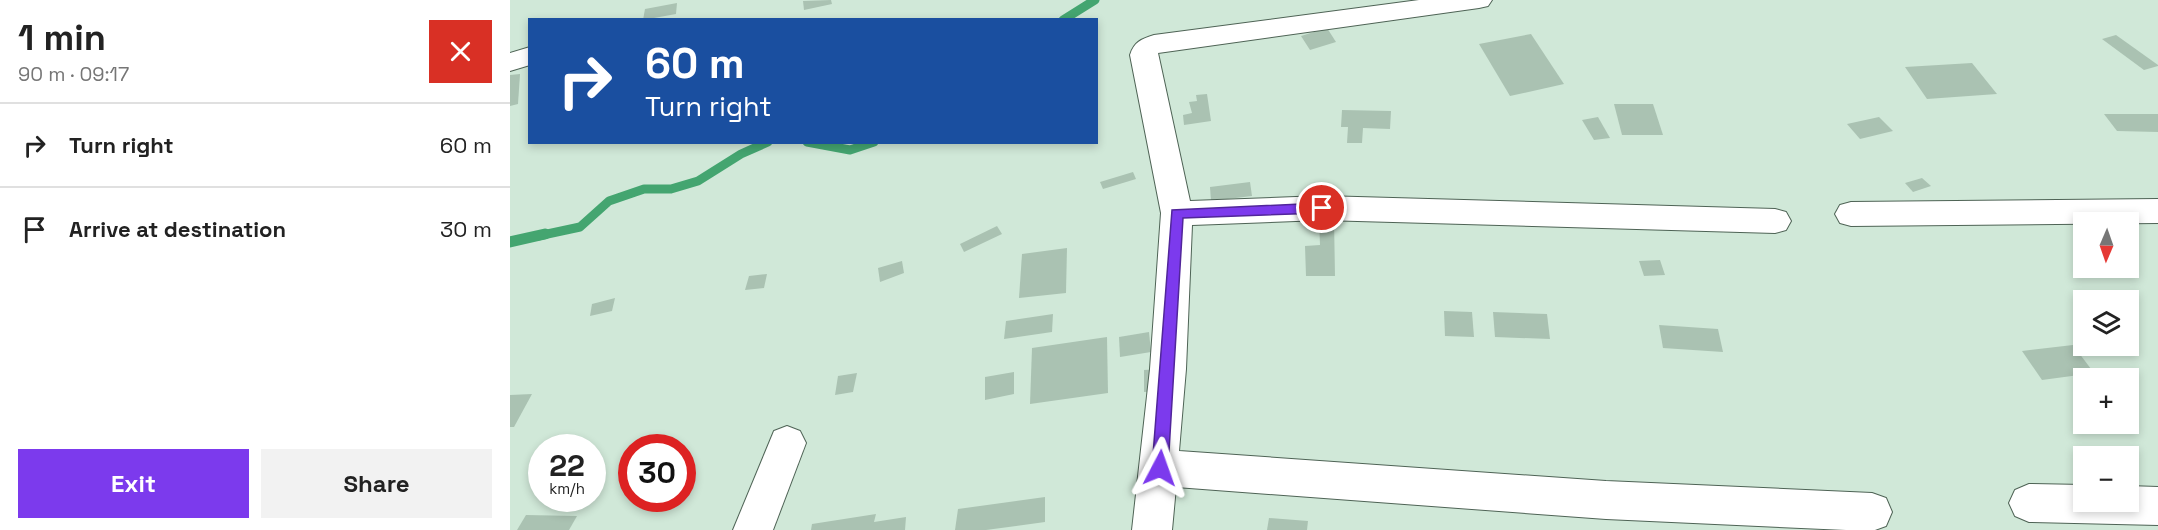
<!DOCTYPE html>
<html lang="en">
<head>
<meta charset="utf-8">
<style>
	body { margin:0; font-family:"Space Grotesk",sans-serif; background:#f2f2f2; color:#222; height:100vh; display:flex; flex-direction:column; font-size:22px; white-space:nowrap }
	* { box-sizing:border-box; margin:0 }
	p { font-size:20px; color:#767676 }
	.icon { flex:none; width:33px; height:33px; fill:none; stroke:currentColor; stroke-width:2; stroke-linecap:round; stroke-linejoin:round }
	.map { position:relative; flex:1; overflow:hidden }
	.panel { display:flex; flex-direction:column; background:#fff; width:510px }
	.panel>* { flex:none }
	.guide { position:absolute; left:18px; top:18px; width:570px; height:126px; border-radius:0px; box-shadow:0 3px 9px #0003; background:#1a4fa0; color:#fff; overflow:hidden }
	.needle { width:39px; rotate:182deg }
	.tools { position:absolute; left:1563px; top:212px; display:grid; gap:12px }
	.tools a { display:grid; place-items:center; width:66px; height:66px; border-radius:0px; background:#fff; box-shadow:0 3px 9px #0003; font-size:30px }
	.speed { position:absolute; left:18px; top:434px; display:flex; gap:12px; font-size:30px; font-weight:700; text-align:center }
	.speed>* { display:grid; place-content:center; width:78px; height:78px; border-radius:50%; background:#fff; box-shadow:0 3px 9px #0003; line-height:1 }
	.speed small { font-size:15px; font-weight:400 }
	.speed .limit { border:9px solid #d22; background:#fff; color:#111 }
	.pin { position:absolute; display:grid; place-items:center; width:51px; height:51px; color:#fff; margin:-26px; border:3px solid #fff; border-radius:50%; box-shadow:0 2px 6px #0007 }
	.me { position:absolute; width:66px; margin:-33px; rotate:4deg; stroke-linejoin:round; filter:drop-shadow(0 0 4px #0008) }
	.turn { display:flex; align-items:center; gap:21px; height:126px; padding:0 18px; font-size:27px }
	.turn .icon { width:78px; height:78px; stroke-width:2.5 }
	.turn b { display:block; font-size:42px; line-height:51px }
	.round { display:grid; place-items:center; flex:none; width:63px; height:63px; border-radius:0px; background:#f2f2f2 }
	.head { display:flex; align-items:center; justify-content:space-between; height:102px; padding:0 18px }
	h1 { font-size:36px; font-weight:700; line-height:45px }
	.cta { display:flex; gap:12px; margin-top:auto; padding:12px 18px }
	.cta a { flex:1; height:69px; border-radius:0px; background:#7c3aed; color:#fff; font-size:24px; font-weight:700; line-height:69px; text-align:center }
	.cta a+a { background:#f2f2f2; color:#222 }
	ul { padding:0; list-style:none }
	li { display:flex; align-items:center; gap:18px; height:84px; padding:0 18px; border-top:2px solid #e0e0e0 }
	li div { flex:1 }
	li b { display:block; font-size:22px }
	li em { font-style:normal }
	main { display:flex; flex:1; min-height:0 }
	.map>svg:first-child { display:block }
</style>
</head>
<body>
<main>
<section class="panel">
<div class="head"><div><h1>1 min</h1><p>90 m · 09:17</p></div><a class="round" style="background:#d93025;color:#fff"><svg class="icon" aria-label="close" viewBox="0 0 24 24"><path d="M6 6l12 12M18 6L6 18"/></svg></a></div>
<ul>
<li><svg class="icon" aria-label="right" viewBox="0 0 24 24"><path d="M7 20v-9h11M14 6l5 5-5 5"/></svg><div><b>Turn right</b></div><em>60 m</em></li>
<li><svg class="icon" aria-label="arrive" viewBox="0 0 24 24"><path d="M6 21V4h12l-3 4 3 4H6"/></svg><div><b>Arrive at destination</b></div><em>30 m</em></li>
</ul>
<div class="cta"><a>Exit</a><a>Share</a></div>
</section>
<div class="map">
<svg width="1648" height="530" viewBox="0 0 1648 530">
	<rect width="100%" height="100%" fill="#d0e8d8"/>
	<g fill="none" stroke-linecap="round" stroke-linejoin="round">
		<!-- stream-far1 -->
		<g stroke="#44a570" stroke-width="9">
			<polyline points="553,20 585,0"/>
			<polyline points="297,142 340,150 364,142"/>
			<polyline points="28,236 70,227 99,201 134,189 161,189 188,181 231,154 258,142"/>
		</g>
		<!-- stream -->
		<polyline stroke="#44a570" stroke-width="11" points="0,242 35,234"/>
	</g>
	<!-- building -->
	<g fill="#aac2b2">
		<polygon points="321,0 322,4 294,10 293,1"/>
		<polygon points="167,3 166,14 133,20 135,9"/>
		<polygon points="817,28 826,42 800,50 791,36"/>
		<polygon points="1021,34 1054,84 1000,96 969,44"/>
		<polygon points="1606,35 1648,65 1648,66 1634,70 1592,39"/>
		<polygon points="1462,63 1487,94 1417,99 1395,67"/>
		<polygon points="10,74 8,104 0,106 0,75"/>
		<polygon points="697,94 701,121 674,125 673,115 682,113 679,102 687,101 686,95"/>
		<polygon points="1104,104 1143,104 1153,135 1112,135"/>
		<polygon points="832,110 881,111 880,129 853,128 852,143 837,143 838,127 831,127"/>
		<polygon points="1594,114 1648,114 1648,132 1607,131"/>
		<polygon points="1088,117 1100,138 1084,140 1072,120"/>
		<polygon points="1369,117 1383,131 1350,139 1337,124"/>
		<polygon points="623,172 626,179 593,189 590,182"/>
		<polygon points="1412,178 1421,186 1403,192 1395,183"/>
		<polygon points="740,182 742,196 701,201 700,187"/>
		<polygon points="809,219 824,219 825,276 796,276 795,246 810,245"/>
		<polygon points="487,226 492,234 454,252 450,244"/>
		<polygon points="557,248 556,293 509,298 512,254"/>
		<polygon points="1150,260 1155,275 1134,276 1129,261"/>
		<polygon points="392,261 394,273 370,282 368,268"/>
		<polygon points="257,274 254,288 235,290 239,276"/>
		<polygon points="105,298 102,311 80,316 82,304"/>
		<polygon points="934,311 962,312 964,337 935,336"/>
		<polygon points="983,312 1037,314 1040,339 985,337"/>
		<polygon points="543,314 542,332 494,339 496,321"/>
		<polygon points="1149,325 1208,329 1213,352 1153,348"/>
		<polygon points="639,332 641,352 610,357 609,337"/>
		<polygon points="597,337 598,393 520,404 522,348"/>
		<polygon points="1563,345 1584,373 1532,380 1512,351"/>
		<polygon points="648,369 648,391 634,392 634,370"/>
		<polygon points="504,372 504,394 475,400 475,377"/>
		<polygon points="347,373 343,392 325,395 328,376"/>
		<polygon points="22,394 4,427 0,427 0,395"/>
		<polygon points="535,497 535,522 476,530 445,530 448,509"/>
		<polygon points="366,514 364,522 396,517 395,530 301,530 302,524"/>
		<polygon points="16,515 67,516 59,530 7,530"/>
		<polygon points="759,518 798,521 797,530 757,530"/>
	</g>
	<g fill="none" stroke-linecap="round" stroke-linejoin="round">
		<defs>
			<g id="minor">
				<path d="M909,0h73l-4,6 -9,2 -321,45 32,148 132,-5 453,13 11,3 5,9 -5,9 -11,3 -453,-13 -130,5 -6,144 -7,82 427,30 266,12 14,5 6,14 -6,14 -11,4h-29l-240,-11 -430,-32 -4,43h-40l18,-161 11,-156 -31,-158c4,-13 11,-16 24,-20z"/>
				<polygon points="20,47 20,65 0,71 0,53"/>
				<polygon points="1648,199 1648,223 1341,226 1330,223 1325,214 1330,205 1341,202"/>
				<polygon points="277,426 290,431 296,443 263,530 223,530 264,431"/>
				<polygon points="1519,484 1574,485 1574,501 1618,501 1618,486 1648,487 1648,525 1519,522 1505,516 1499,503 1505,490"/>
			</g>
		</defs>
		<!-- minor casing -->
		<use href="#minor" stroke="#4e6355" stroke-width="2"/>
		<!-- minor -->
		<use href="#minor" fill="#fff" fill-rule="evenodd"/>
	</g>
	<!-- route -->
	<polygon fill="#7c3aed" stroke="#51269a" stroke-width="1.5" points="812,203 818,208 812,213 673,218 658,468 656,473 650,475 645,473 642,468 662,210"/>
</svg>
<div class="tools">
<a><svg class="needle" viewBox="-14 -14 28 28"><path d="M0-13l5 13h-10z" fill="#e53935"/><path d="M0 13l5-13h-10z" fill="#767676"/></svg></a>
<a><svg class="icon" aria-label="layers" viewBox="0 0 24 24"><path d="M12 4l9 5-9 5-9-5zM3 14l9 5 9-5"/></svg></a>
<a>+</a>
<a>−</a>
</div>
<div class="speed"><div>22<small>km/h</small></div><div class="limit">30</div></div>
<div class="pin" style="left:812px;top:208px;background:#d93025"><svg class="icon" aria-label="arrive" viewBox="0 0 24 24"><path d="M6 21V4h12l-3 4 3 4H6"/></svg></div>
<svg class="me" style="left:650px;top:468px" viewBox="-20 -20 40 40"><path d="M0-17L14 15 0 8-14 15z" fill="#7c3aed" stroke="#fff" stroke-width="4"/></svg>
<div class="guide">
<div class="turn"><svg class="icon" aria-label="right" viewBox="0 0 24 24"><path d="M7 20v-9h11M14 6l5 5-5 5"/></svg><div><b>60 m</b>Turn right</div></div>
</div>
</div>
</main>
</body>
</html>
